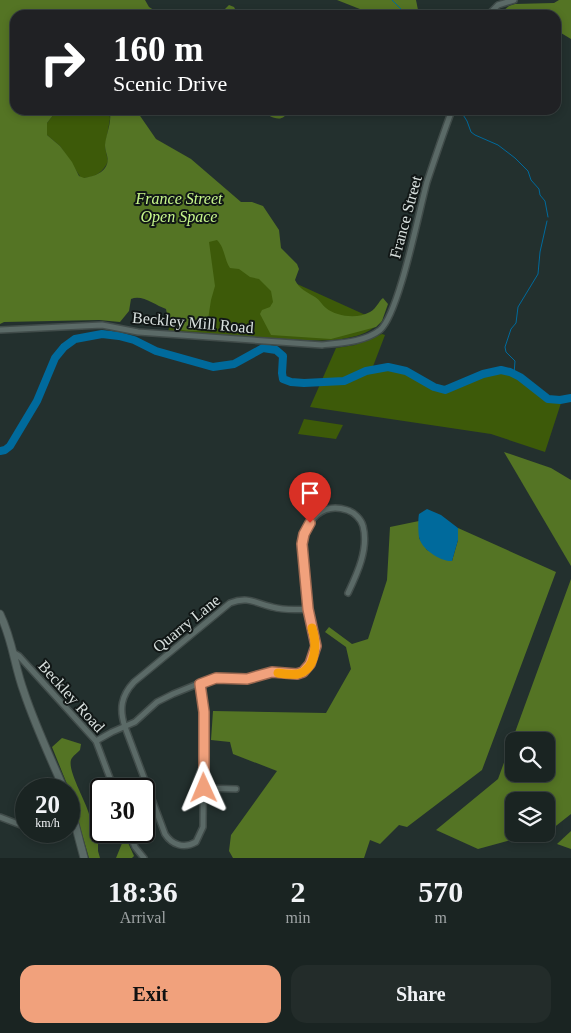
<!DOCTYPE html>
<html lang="en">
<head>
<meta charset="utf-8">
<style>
	body { margin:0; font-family:"Times New Roman",serif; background:#232c2a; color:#f1f3f6; height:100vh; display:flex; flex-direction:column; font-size:19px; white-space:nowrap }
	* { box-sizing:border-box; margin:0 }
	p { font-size:16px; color:#9fa4a5 }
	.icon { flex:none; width:28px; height:28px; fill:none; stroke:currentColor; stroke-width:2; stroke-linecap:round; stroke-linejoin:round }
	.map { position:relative; height:858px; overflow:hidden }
	.drawer { display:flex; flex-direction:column; background:#1a2422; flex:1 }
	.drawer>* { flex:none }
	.hud { position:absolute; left:10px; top:10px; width:551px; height:105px; border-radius:15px; box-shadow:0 2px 8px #0003,0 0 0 1px #384140; background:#202124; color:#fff; overflow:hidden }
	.controls { position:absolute; left:505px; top:732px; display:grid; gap:10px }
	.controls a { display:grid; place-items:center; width:50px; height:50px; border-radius:10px; background:#1a2422; box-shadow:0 2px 8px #0003,0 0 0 1px #384140; font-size:25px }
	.speed { position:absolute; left:15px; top:778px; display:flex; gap:10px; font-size:25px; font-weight:700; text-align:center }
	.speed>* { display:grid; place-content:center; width:65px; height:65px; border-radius:50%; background:#1a2422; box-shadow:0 2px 8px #0003,0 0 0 1px #384140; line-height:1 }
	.speed small { font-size:12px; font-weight:400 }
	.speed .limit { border:2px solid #111; border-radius:8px; background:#fff; color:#111 }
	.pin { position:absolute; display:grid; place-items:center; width:42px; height:42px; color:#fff; margin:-51px -21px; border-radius:50% 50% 50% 0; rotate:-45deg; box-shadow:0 0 5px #0007 }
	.pin .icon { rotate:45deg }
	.me { position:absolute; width:55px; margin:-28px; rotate:359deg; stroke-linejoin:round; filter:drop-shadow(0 0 4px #0008) }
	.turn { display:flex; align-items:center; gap:18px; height:105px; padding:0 20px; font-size:22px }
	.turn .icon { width:65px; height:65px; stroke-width:2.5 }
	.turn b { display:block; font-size:35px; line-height:42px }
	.eta { display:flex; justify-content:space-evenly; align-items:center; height:85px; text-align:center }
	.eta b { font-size:30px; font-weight:700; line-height:35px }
	.primary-button { display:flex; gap:10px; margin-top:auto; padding:10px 20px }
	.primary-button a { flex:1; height:58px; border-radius:15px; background:#f1a17c; color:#111; font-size:20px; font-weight:700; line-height:58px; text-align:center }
	.primary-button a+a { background:#232c2a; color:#f1f3f6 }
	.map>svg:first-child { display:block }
</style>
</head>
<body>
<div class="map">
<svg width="571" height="858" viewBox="0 0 571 858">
	<rect width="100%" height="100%" fill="#23302e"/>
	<!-- green -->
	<g fill="#3d5a09">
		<path d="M57,110h52l1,9 -5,28 3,14c-4,11 -15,18 -27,17l-21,-32 -13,-11v-12z"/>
		<path d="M169,189l106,85 106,48c-10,9 -21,14 -34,16 -25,5 -51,1 -76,0 -35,-2 -69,-4 -103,-6l5,-22z"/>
		<path d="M382,334l3,1 -13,34c19,-4 34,1 51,11 6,4 13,10 21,10 6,1 12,-4 17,-7 13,-6 30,-16 44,-12 22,5 33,32 57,29l-17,52 -54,-18 -181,-27 26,-59 19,-3z"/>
		<polygon points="304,419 343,425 336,439 298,434"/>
	</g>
	<!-- forest -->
	<g fill="#547424" fill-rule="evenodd">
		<path d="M0,0h145l4,7 13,8h-147v95h42l-10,13v12l13,11 12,16 7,14 5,2c7,-1 17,-4 21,-10 6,-9 0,-14 0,-23 1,-11 8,-25 4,-35h27l20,29 35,20 50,43h11l11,4 16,24 2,18 16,16 2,5 -4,11c4,9 12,12 20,17 5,3 7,8 11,11 11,9 32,11 44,4 7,-4 8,-10 13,-14l5,6 -6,17 -6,6 -45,12 -60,-4 -11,-21 2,-4 8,-3 3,-5 -2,-11 -12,-12 -9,-2 -11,-8 -9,-1c-6,-9 -5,-20 -13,-28l-8,2 6,44 -4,14 -4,26 -4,4c-11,2 -27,0 -37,-5l1,-11 -1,-5c-11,-4 -24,-15 -35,-10l-2,12 -9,11 -21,-2 -95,2 -4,2z"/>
		<polygon points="337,0 416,0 419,15 375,15"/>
		<polygon points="559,0 571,0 571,39 556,30 556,15 510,15 504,14 503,11 509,6 515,4 554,3"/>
		<polygon points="229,5 234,7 238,15 219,15"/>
		<path d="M261,110h27c-4,15 -19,7 -27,0z"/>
		<polygon points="504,452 551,468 571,480 571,566"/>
		<polygon points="419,521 419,538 427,550 452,561 458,540 458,528 556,572 482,770 407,827 399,825 380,844 370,840 364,858 233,858 229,851 231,835 277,771 233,754 230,742 211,740 213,711 326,713 351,669 346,647 325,632 329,627 352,644 368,639 387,580 390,527"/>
		<path d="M571,579v235l-19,15 -6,1v-29h-32v33h19l-55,15 -42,-19 62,-51zM514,741h32v33h-32z"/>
		<path d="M62,738l19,6 -1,6c-2,2 -6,5 -8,8 -7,9 14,43 17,56l5,1 7,-2v18h10l-13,11v9l2,7h-11l-20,-69 -17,-42z"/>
		<polygon points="571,831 571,849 557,844"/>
		<polygon points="125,836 134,856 132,858 116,858"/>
	</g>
	<!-- water -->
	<path fill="#006a9c" d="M427,509l14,6 17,13v12l-6,21c-11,1 -31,-12 -33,-24 -1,-5 -1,-19 0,-23z"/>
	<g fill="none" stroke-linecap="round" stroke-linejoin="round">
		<!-- stream -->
		<g stroke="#006a9c" stroke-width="1">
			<polyline points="392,0 401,9 403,15"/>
			<polyline points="460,110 467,121 471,132 475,135 498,145 515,158 528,171 531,180 539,189 540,195 545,201 548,217"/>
			<polyline points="514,374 515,361 506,352 505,347 511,329 516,323 518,307 538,274 540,252 547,221"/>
		</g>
		<!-- river -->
		<polyline stroke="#006a9c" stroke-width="8" points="0,451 5,450 10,446 37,401 55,358 64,347 75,339 102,334 119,336 134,340 156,351 213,367 234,364 263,348 276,350 283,356 282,373 283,379 291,382 304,383 344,381 366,371 388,367 406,371 434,387 445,390 483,374 501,370 510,372 520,377 548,399 560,400 571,398"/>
		<defs>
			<g id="street">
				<polyline points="488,15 498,5 514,0"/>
				<path d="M0,330l102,-5 36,7 184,13c19,-2 43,-3 58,-15 19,-16 39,-119 47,-148 8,-24 16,-48 25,-72"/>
				<polyline points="14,653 19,656 96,741 114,789"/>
				<path d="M199,684l5,28 -1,115 -7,15c-12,7 -24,3 -31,-8l-40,-107c-6,-18 -4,-31 9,-45l96,-79c18,-7 25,0 42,4 11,3 24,3 36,2"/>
				<path d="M96,741l16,-9 23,-10 22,-20 16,-8 37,-15 13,-2 24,2 25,-7 15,2h10l6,-2 11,-18 2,-8 -8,-37 -6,-65c4,-24 20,-42 45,-34 7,2 14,9 16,16 6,23 -6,48 -15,67"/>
				<polyline points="204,788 236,789"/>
				<polyline points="0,817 26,827"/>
				<polyline points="129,831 135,847 144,858"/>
			</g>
			<g id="secondary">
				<path d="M0,614c13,27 14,51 24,78 11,33 26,65 40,97"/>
				<polyline points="69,801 84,858"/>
			</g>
		</defs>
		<!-- street casing -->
		<use href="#street" stroke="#414c4a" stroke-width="8"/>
		<!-- secondary casing -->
		<use href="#secondary" stroke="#414c4a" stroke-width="9"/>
		<!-- street -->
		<use href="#street" stroke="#5b6a67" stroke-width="5"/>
		<!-- secondary -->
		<use href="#secondary" stroke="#5b6a67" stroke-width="7"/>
	</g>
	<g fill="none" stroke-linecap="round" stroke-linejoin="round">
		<defs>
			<polyline id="route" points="204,788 204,712 200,684 216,678 247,679 272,672 297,674 303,672 310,664 316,646 308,609 302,544 304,534 310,523"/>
		</defs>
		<!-- route casing -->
		<use href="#route" stroke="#9d6951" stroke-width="12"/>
		<!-- route -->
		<use href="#route" stroke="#f1a17c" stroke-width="9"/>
		<!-- slow -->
		<path stroke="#f59e0b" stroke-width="9" d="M278,673c6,1 13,2 20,1 19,-5 19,-31 14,-46"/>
	</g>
	<g text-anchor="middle" stroke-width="4" stroke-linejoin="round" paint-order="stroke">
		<!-- park labels -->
		<g font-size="16" font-style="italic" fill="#c7f78c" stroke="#111716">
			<text x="179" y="204">France Street<tspan x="179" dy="18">Open Space</tspan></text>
		</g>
		<!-- street labels -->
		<g font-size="16" fill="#d8e0de" stroke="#111716">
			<text transform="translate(405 217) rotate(-75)" y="6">France Street</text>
			<text transform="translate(193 322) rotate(5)" y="6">Beckley Mill Road</text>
			<text transform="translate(186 623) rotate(-39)" y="6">Quarry Lane</text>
			<text transform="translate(72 696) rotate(48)" y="6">Beckley Road</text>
		</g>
	</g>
</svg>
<div class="controls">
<a><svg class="icon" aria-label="search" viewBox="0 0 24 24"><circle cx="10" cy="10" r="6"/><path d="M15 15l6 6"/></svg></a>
<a><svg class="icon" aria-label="layers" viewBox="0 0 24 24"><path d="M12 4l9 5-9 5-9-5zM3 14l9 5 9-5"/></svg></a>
</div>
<div class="speed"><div>20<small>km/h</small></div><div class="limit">30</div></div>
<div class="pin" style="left:310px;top:523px;background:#d93025"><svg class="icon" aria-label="arrive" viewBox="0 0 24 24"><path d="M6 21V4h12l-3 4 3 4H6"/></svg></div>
<svg class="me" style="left:204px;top:788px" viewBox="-20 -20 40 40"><path d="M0-17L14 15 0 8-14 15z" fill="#f1a17c" stroke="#fff" stroke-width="4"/></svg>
<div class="hud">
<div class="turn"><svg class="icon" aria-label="right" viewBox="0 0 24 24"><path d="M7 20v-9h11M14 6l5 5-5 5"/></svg><div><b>160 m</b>Scenic Drive</div></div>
</div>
</div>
<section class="drawer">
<div class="eta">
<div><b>18:36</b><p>Arrival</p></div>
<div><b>2</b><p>min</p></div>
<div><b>570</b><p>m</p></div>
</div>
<div class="primary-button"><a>Exit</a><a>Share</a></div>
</section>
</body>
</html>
